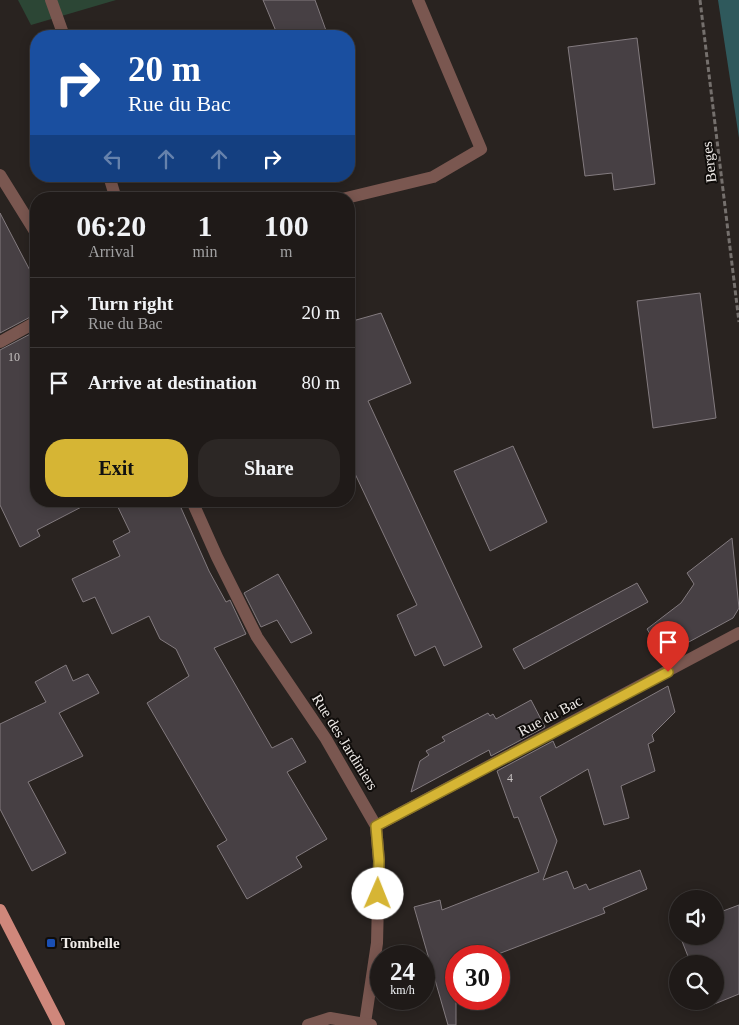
<!DOCTYPE html>
<html lang="en">
<head>
<meta charset="utf-8">
<style>
	body { margin:0; font-family:Georgia,serif; background:#2c2725; color:#f1f3f6; height:100vh; display:flex; flex-direction:column; font-size:19px; white-space:nowrap }
	* { box-sizing:border-box; margin:0 }
	p { font-size:16px; color:#a1a1a2 }
	.icon { flex:none; width:28px; height:28px; fill:none; stroke:currentColor; stroke-width:2; stroke-linecap:round; stroke-linejoin:round }
	.map { position:relative; flex:1; overflow:hidden }
	.sheet { position:absolute; left:30px; top:192px; width:325px; height:315px; display:flex; flex-direction:column; background:#1f1a18; border-radius:20px; box-shadow:0 2px 12px #0003,0 0 0 1px #3c3837 }
	.sheet>* { flex:none }
	.top-card { position:absolute; left:30px; top:30px; width:325px; height:152px; border-radius:20px; box-shadow:0 2px 12px #0003,0 0 0 1px #3c3837; background:#1a4fa0; color:#fff; overflow:hidden }
	.buttons { position:absolute; left:669px; top:890px; display:grid; gap:10px }
	.buttons a { display:grid; place-items:center; width:55px; height:55px; border-radius:50%; background:#1f1a18; box-shadow:0 2px 12px #0003,0 0 0 1px #3c3837; font-size:25px }
	.speed { position:absolute; left:370px; top:945px; display:flex; gap:10px; font-size:25px; font-weight:700; text-align:center }
	.speed>* { display:grid; place-content:center; width:65px; height:65px; border-radius:50%; background:#1f1a18; box-shadow:0 2px 12px #0003,0 0 0 1px #3c3837; line-height:1 }
	.speed small { font-size:12px; font-weight:400 }
	.speed .limit { border:8px solid #d22; background:#fff; color:#111 }
	.pin { position:absolute; display:grid; place-items:center; width:42px; height:42px; color:#fff; margin:-51px -21px; border-radius:50% 50% 50% 0; rotate:-45deg; box-shadow:0 0 5px #0007 }
	.pin .icon { rotate:45deg }
	.me { position:absolute; width:55px; margin:-28px; rotate:1deg; stroke-linejoin:round; filter:drop-shadow(0 0 4px #0008) }
	.turn { display:flex; align-items:center; gap:18px; height:105px; padding:0 15px; font-size:22px }
	.turn .icon { width:65px; height:65px; stroke-width:2.5 }
	.turn b { display:block; font-size:35px; line-height:42px }
	.lanes { display:flex; align-items:center; height:48px; padding:0 15px; background:#0003; justify-content:center; gap:25px; direction:ltr }
	.lanes .off { opacity:.35 }
	.eta { display:flex; justify-content:space-evenly; align-items:center; height:85px; text-align:center }
	.eta b { font-size:30px; font-weight:700; line-height:35px }
	.cta { display:flex; gap:10px; margin-top:auto; padding:10px 15px }
	.cta a { flex:1; height:58px; border-radius:20px; background:#d6b534; color:#111; font-size:20px; font-weight:700; line-height:58px; text-align:center }
	.cta a+a { background:#2c2725; color:#f1f3f6 }
	ul { padding:0; list-style:none }
	li { display:flex; align-items:center; gap:15px; height:70px; padding:0 15px; border-top:1px solid #3c3837 }
	li div { flex:1 }
	li b { display:block; font-size:19px }
	li em { font-style:normal }
	.map>svg:first-child { display:block }
</style>
</head>
<body>
<div class="map">
<svg width="739" height="1025" viewBox="0 0 739 1025">
	<rect width="100%" height="100%" fill="#292320"/>
	<!-- green -->
	<polygon fill="#2c4635" points="18,0 116,0 31,25"/>
	<!-- water -->
	<polygon fill="#2f595c" points="718,0 739,0 739,138"/>
	<!-- building -->
	<g fill="#474044" stroke="#837b7f">
		<polygon points="263,0 315,0 328,36 278,36"/>
		<polygon points="637,38 655,184 614,190 612,173 585,176 568,47"/>
		<polygon points="0,213 36,282 36,314 0,333"/>
		<polygon points="700,293 716,418 653,428 637,301"/>
		<polygon points="381,313 411,383 368,401 482,647 444,666 435,646 415,656 397,615 417,605 349,461 349,322"/>
		<polygon points="36,331 36,501 93,501 37,530 40,536 20,547 0,505 0,350"/>
		<polygon points="513,446 547,522 490,551 454,471"/>
		<polygon points="115,501 178,501 209,571 226,602 230,600 246,634 214,648 272,748 292,738 306,762 287,772 327,839 296,857 302,867 247,899 217,846 227,840 147,703 189,676 176,649 160,639 149,616 112,634 95,597 83,602 72,579 120,556 113,541 130,532"/>
		<polygon points="732,538 739,608 733,618 663,656 647,629 681,603 694,584 687,573"/>
		<polygon points="278,574 312,633 291,643 277,620 261,627 244,593"/>
		<polygon points="637,583 648,602 524,669 513,649"/>
		<polygon points="66,665 73,681 88,674 99,693 59,713 83,756 28,782 66,853 32,871 0,809 0,724 46,702 35,682"/>
		<polygon points="668,686 675,712 652,735 654,741 648,744 655,771 621,786 629,818 604,825 588,769 540,797 557,841 543,880 567,871 574,889 586,884 589,890 640,870 647,889 603,908 605,913 493,956 456,956 456,1025 448,1025 414,907 440,900 442,910 539,872 518,817 514,818 497,771 553,741 556,748"/>
		<polygon points="531,700 545,727 491,756 489,750 411,792 420,761 429,755 426,751 445,741 442,737 488,713 490,716 493,714 496,719"/>
		<polygon points="739,905 739,994 707,1007 705,1001 715,1001 715,964 691,964 680,936 715,936 715,914"/>
	</g>
	<g fill="none" stroke-linecap="round" stroke-linejoin="round">
		<!-- path -->
		<polyline stroke="#75706d" stroke-width="3" stroke-dasharray="5 2.5" stroke-linecap="butt" points="700,0 739,322"/>
		<!-- lane -->
		<g stroke="#7a5750" stroke-width="12">
			<polyline points="51,0 64,36"/>
			<polyline points="0,175 36,233"/>
			<polyline points="109,176 116,199"/>
			<polyline points="342,199 433,177 481,149 418,0"/>
		</g>
		<!-- street -->
		<g stroke="#7a5750" stroke-width="12">
			<polyline points="0,342 36,322"/>
			<polyline points="192,501 217,557 257,637 326,739 376,826 379,861 377,943 365,1023"/>
			<polyline points="376,826 739,633"/>
			<polyline points="308,1025 330,1018 371,1025"/>
		</g>
		<!-- primary -->
		<polyline stroke="#cf877b" stroke-width="12" points="0,910 59,1025"/>
	</g>
	<g fill="none" stroke-linecap="round" stroke-linejoin="round">
		<defs>
			<polyline id="route" points="378,894 379,861 376,826 668,672"/>
		</defs>
		<!-- route casing -->
		<use href="#route" stroke="#8b7622" stroke-width="12"/>
		<!-- route -->
		<use href="#route" stroke="#d6b534" stroke-width="9"/>
	</g>
	<!-- markers -->
	<rect fill="#1a4fb4" stroke="#100d0b" stroke-width="2" x="46" y="938" width="10" height="10" rx="2.5"/>
	<g text-anchor="middle" stroke-width="4" stroke-linejoin="round" paint-order="stroke">
		<!-- number labels -->
		<g font-size="12" fill="#c6c1c0">
			<text x="14" y="361">10</text>
			<text x="510" y="782">4</text>
		</g>
		<!-- street labels -->
		<g font-size="15" fill="#f0ece9" stroke="#100d0b">
			<text transform="translate(709 162) rotate(-97)" y="5">Berges</text>
			<text transform="translate(550 716) rotate(-28)" y="5">Rue du Bac</text>
			<text transform="translate(345 742) rotate(58)" y="5">Rue des Jardiniers</text>
		</g>
		<!-- poi labels -->
		<g font-size="15" font-weight="bold" fill="#f0ece9" stroke="#100d0b" text-anchor="start">
			<text x="61" y="948">Tombelle</text>
		</g>
	</g>
</svg>
<div class="buttons">
<a><svg class="icon" aria-label="sound" viewBox="0 0 24 24"><path d="M4 9h4l5-4v14l-5-4H4zM17 9q2 3 0 6"/></svg></a>
<a><svg class="icon" aria-label="search" viewBox="0 0 24 24"><circle cx="10" cy="10" r="6"/><path d="M15 15l6 6"/></svg></a>
</div>
<div class="speed"><div>24<small>km/h</small></div><div class="limit">30</div></div>
<div class="pin" style="left:668px;top:672px;background:#d93025"><svg class="icon" aria-label="arrive" viewBox="0 0 24 24"><path d="M6 21V4h12l-3 4 3 4H6"/></svg></div>
<svg class="me" style="left:378px;top:894px" viewBox="-20 -20 40 40"><circle r="19" fill="#fff"/><path d="M0-13L10 11 0 6-10 11z" fill="#d6b534"/></svg>
<div class="top-card">
<div class="turn"><svg class="icon" aria-label="right" viewBox="0 0 24 24"><path d="M7 20v-9h11M14 6l5 5-5 5"/></svg><div><b>20 m</b>Rue du Bac</div></div>
<div class="lanes"><svg class="icon off" aria-label="left" viewBox="0 0 24 24"><path d="M17 20v-9H6M10 6l-5 5 5 5"/></svg><svg class="icon off" aria-label="ahead" viewBox="0 0 24 24"><path d="M12 20V5M6 11l6-6 6 6"/></svg><svg class="icon off" aria-label="ahead" viewBox="0 0 24 24"><path d="M12 20V5M6 11l6-6 6 6"/></svg><svg class="icon" aria-label="right" viewBox="0 0 24 24"><path d="M7 20v-9h11M14 6l5 5-5 5"/></svg></div>
</div>
<section class="sheet">
<div class="eta">
<div><b>06:20</b><p>Arrival</p></div>
<div><b>1</b><p>min</p></div>
<div><b>100</b><p>m</p></div>
</div>
<ul>
<li><svg class="icon" aria-label="right" viewBox="0 0 24 24"><path d="M7 20v-9h11M14 6l5 5-5 5"/></svg><div><b>Turn right</b><p>Rue du Bac</p></div><em>20 m</em></li>
<li><svg class="icon" aria-label="arrive" viewBox="0 0 24 24"><path d="M6 21V4h12l-3 4 3 4H6"/></svg><div><b>Arrive at destination</b></div><em>80 m</em></li>
</ul>
<div class="cta"><a>Exit</a><a>Share</a></div>
</section>
</div>
</body>
</html>
